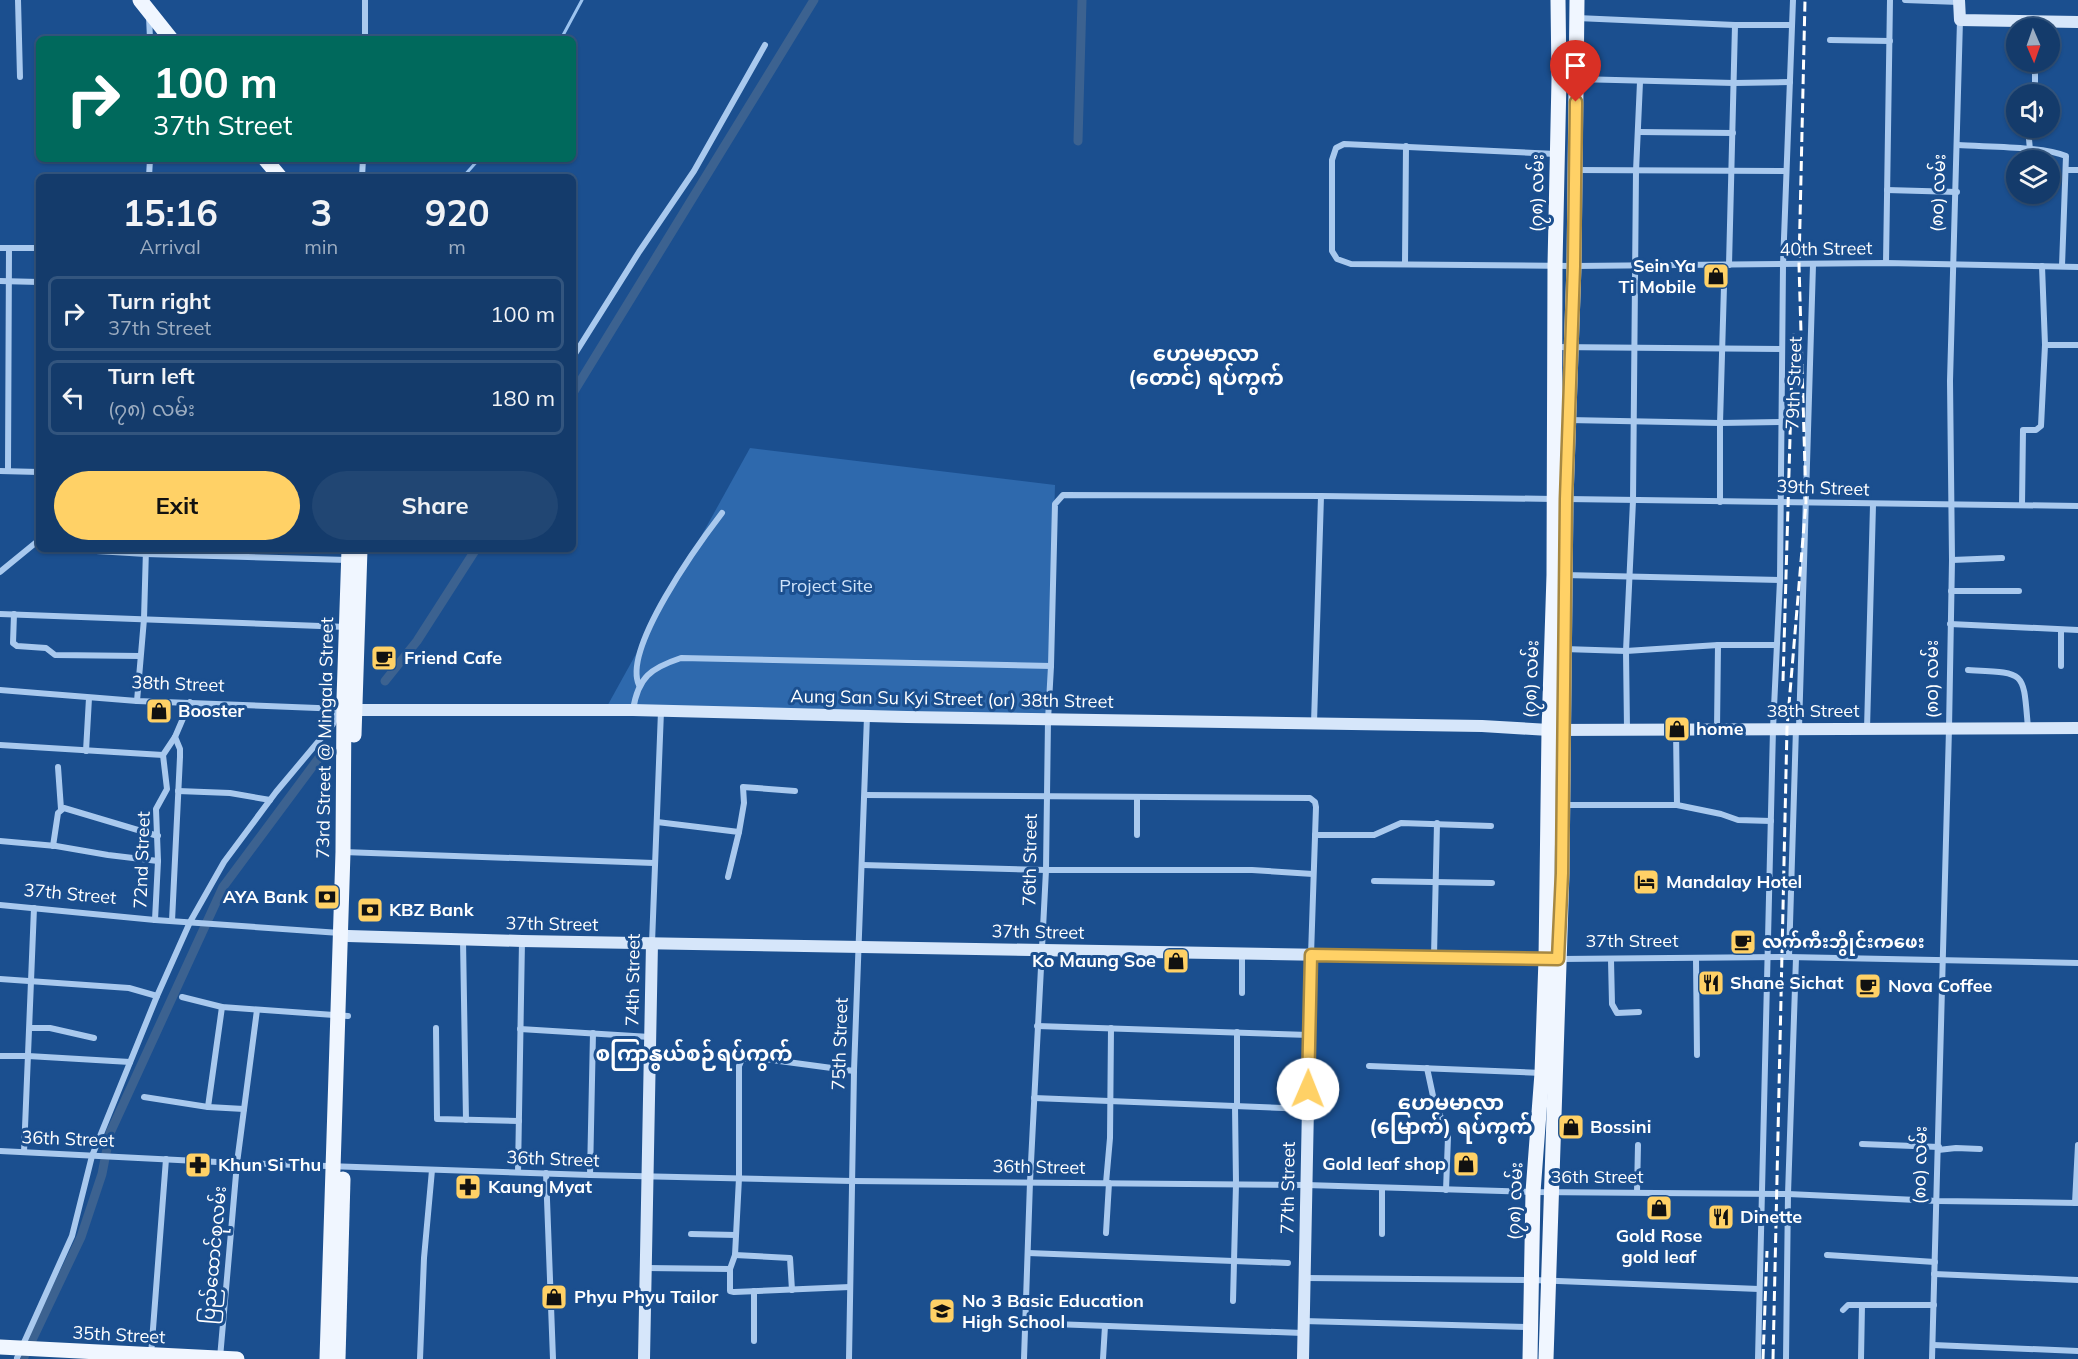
<!DOCTYPE html>
<html lang="en">
<head>
<meta charset="utf-8">
<style>
	body { margin:0; font-family:Mulish,"Noto Sans Myanmar",sans-serif; background:#214673; color:#f1f3f6; height:100vh; display:flex; flex-direction:column; font-size:22px; white-space:nowrap }
	* { box-sizing:border-box; margin:0 }
	p { font-size:20px; color:#9dadc1 }
	.icon { flex:none; width:33px; height:33px; fill:none; stroke:currentColor; stroke-width:2; stroke-linecap:round; stroke-linejoin:round }
	.map { position:relative; flex:1; overflow:hidden }
	.details { position:absolute; left:36px; top:174px; width:540px; height:378px; display:flex; flex-direction:column; background:#143b6b; border-radius:9px; box-shadow:0 2px 4px #0004,0 0 0 2px #33557e }
	.details>* { flex:none }
	.hud { position:absolute; left:36px; top:36px; width:540px; height:126px; border-radius:9px; box-shadow:0 2px 4px #0004,0 0 0 2px #33557e; background:#00695c; color:#fff; overflow:hidden }
	.needle { width:39px; rotate:178deg }
	.fabs { position:absolute; left:2006px; top:18px; display:grid; gap:12px }
	.fabs a { display:grid; place-items:center; width:54px; height:54px; border-radius:50%; background:#143b6b; box-shadow:0 2px 4px #0004,0 0 0 2px #33557e; font-size:30px }
	.pin { position:absolute; display:grid; place-items:center; width:51px; height:51px; color:#fff; margin:-62px -26px; border-radius:50% 50% 50% 0; rotate:-45deg; box-shadow:0 0 6px #0007 }
	.pin .icon { rotate:45deg }
	.me { position:absolute; width:66px; margin:-33px; rotate:1deg; stroke-linejoin:round; filter:drop-shadow(0 0 4px #0008) }
	.turn { display:flex; align-items:center; gap:21px; height:126px; padding:0 18px; font-size:27px }
	.turn .icon { width:78px; height:78px; stroke-width:2.5 }
	.turn b { display:block; font-size:42px; line-height:51px }
	.eta { display:flex; justify-content:space-evenly; align-items:center; height:102px; text-align:center }
	.eta b { font-size:36px; font-weight:700; line-height:42px }
	.cta { display:flex; gap:12px; margin-top:auto; padding:12px 18px }
	.cta a { flex:1; height:69px; border-radius:36px; background:#ffd166; color:#111; font-size:24px; font-weight:700; line-height:69px; text-align:center }
	.cta a+a { background:#214673; color:#f1f3f6 }
	ul { padding:0; list-style:none }
	li { display:flex; align-items:center; gap:18px; height:75px; margin:0 12px 9px; padding:0 6px; border:3px solid #33557e; border-radius:9px }
	li div { flex:1 }
	li b { display:block; font-size:22px }
	li em { font-style:normal }
	.map>svg:first-child { display:block }
</style>
</head>
<body>
<div class="map">
<svg width="2078" height="1359" viewBox="0 0 2078 1359">
	<rect width="100%" height="100%" fill="#1b4f8f"/>
	<!-- green -->
	<polygon fill="#2e69ad" points="750,448 1055,485 1048,720 605,710"/>
	<g fill="none" stroke-linecap="round" stroke-linejoin="round">
		<!-- stream -->
		<g stroke="#9cc4f0" stroke-width="3">
			<polyline points="561,39 582,0"/>
			<polyline points="463,177 479,159"/>
		</g>
		<!-- canal -->
		<g stroke="#3c6290" stroke-width="9">
			<polyline points="1078,141 1082,0"/>
			<polyline points="573,393 814,0"/>
			<polyline points="385,681 417,641 476,549"/>
			<polyline points="23,1359 81,1237 102,1174 110,1133 223,887 327,747"/>
		</g>
		<!-- street -->
		<g stroke="#a9c9ee" stroke-width="6">
			<polyline points="18,0 20,77"/>
			<polyline points="1905,0 1959,2"/>
			<polyline points="149,16 150,39"/>
			<polyline points="1577,18 1735,25 1792,25"/>
			<polyline points="365,39 365,0"/>
			<polyline points="1830,40 1890,41"/>
			<polyline points="1576,79 1734,83 1790,82"/>
			<polyline points="2033,94 2035,89 2035,62"/>
			<polyline points="2028,128 2030,150"/>
			<polyline points="1639,132 1733,133"/>
			<path d="M1958,145c28,2 84,1 108,11l-4,110"/>
			<polyline points="1556,154 1344,144 1336,148 1332,160 1332,251 1337,259 1351,264 1574,266 1886,263 2078,267"/>
			<polyline points="1576,170 1786,171"/>
			<polyline points="2066,170 2078,170"/>
			<polyline points="149,177 150,159"/>
			<polyline points="362,177 363,159"/>
			<polyline points="1887,190 1957,192"/>
			<polyline points="0,248 39,248"/>
			<polyline points="1886,263 1890,0"/>
			<polyline points="1405,264 1406,146"/>
			<polyline points="1729,265 1735,25"/>
			<polyline points="0,281 39,282"/>
			<polyline points="2045,345 2078,345"/>
			<polyline points="1555,347 1782,349"/>
			<polyline points="573,357 639,252 694,171 765,45"/>
			<polyline points="1569,420 1720,423 1781,422"/>
			<polyline points="0,471 39,472"/>
			<polyline points="8,471 9,248"/>
			<polyline points="1567,499 2078,506"/>
			<polyline points="1720,502 1720,423 1724,286"/>
			<polyline points="2022,505 2023,430 2036,430 2041,426 2045,345 2042,266"/>
			<polyline points="63,549 146,554 347,560"/>
			<polyline points="1952,560 2002,558"/>
			<polyline points="0,572 39,540"/>
			<polyline points="1564,575 1780,580"/>
			<polyline points="1951,591 2019,591"/>
			<polyline points="0,614 347,627"/>
			<polyline points="14,614 13,643 17,646 46,648 55,655 140,656"/>
			<polyline points="1950,624 2078,630"/>
			<polyline points="1564,649 1626,651 1718,645 1776,645"/>
			<polyline points="2061,666 2061,630"/>
			<path d="M1968,670c59,3 55,0 60,58"/>
			<path d="M639,685c-17,-36 60,-142 83,-172"/>
			<polyline points="0,690 137,701 343,709"/>
			<polyline points="137,701 144,619 146,549"/>
			<path d="M633,710c5,-33 18,-42 48,-52l370,8"/>
			<polyline points="1314,723 1321,496"/>
			<polyline points="1799,728 1813,265"/>
			<polyline points="1627,729 1626,651 1633,501 1636,171 1640,82"/>
			<polyline points="1676,729 1677,805"/>
			<polyline points="1717,729 1718,645"/>
			<polyline points="1867,729 1873,505"/>
			<polyline points="0,745 163,755"/>
			<polyline points="86,751 89,698"/>
			<polyline points="58,767 61,809"/>
			<polyline points="178,791 230,793 270,800"/>
			<polyline points="865,795 1310,798 1315,802 1316,807 1311,955"/>
			<polyline points="1137,798 1137,835"/>
			<polyline points="1563,805 1677,805 1721,814 1738,820 1771,821"/>
			<polyline points="657,822 739,832 728,877"/>
			<polyline points="739,832 744,803 743,787 795,791"/>
			<polyline points="1315,835 1374,835 1401,823 1491,826"/>
			<polyline points="0,841 56,846 108,855 158,861"/>
			<polyline points="53,846 58,813 64,808 158,836"/>
			<polyline points="343,852 654,863"/>
			<polyline points="862,865 1046,870 1252,870 1313,874"/>
			<polyline points="1374,881 1492,883"/>
			<polyline points="0,905 155,920 340,933"/>
			<polyline points="155,920 158,861 156,809 167,789 163,755 175,737 190,702"/>
			<polyline points="172,921 180,757 180,749 175,737"/>
			<polyline points="463,940 466,1120"/>
			<polyline points="652,943 661,711"/>
			<polyline points="1434,956 1437,823"/>
			<polyline points="1789,957 1796,728"/>
			<polyline points="1560,959 1789,957 2078,963"/>
			<polyline points="1696,959 1697,1055"/>
			<polyline points="1611,960 1612,1004 1617,1013 1639,1012"/>
			<polyline points="0,979 129,988 157,996"/>
			<polyline points="1242,993 1242,954"/>
			<polyline points="182,997 222,1007 348,1016"/>
			<polyline points="222,1007 208,1107 244,1109"/>
			<polyline points="1037,1026 1309,1035"/>
			<polyline points="30,1028 50,1028 94,1038"/>
			<polyline points="436,1028 437,1119 519,1121"/>
			<polyline points="520,1029 650,1037"/>
			<polyline points="0,1056 28,1056 130,1062"/>
			<polyline points="1369,1066 1542,1073"/>
			<polyline points="1427,1068 1433,1096 1448,1137 1446,1190"/>
			<polyline points="144,1097 208,1107"/>
			<polyline points="1034,1098 1308,1109"/>
			<polyline points="1237,1106 1237,1032"/>
			<polyline points="1862,1144 1939,1147"/>
			<polyline points="1938,1150 1956,1148 1980,1149"/>
			<polyline points="0,1151 237,1163 590,1175 852,1181 1306,1185 1533,1192 1788,1194 1938,1201 2078,1203"/>
			<polyline points="24,1152 34,908"/>
			<polyline points="518,1172 522,941"/>
			<polyline points="546,1173 553,1359"/>
			<polyline points="590,1175 593,1033"/>
			<polyline points="1106,1183 1110,1138 1111,1028"/>
			<polyline points="1637,1192 1638,1145"/>
			<polyline points="2075,1203 2078,1145"/>
			<polyline points="1106,1233 1109,1183"/>
			<polyline points="691,1234 736,1235"/>
			<polyline points="1382,1234 1382,1188"/>
			<polyline points="1028,1253 1288,1263"/>
			<polyline points="735,1255 790,1258 792,1290"/>
			<polyline points="1827,1255 1935,1262"/>
			<polyline points="646,1268 730,1269"/>
			<polyline points="1934,1274 2078,1280"/>
			<polyline points="1305,1278 1533,1280 1759,1289"/>
			<polyline points="850,1287 734,1292 730,1291 730,1269 735,1255 739,1178 739,1066 742,1059 750,1057 854,1071"/>
			<polyline points="754,1291 754,1341"/>
			<polyline points="1233,1301 1236,1184 1235,1106"/>
			<polyline points="1843,1310 1848,1305 1934,1305"/>
			<polyline points="1303,1321 1530,1327"/>
			<polyline points="1026,1323 1303,1333"/>
			<polyline points="1933,1345 2078,1351"/>
			<polyline points="151,1355 166,1159"/>
			<polyline points="17,1358 72,1236 92,1156 157,996 190,922 224,862 276,792 333,724 339,709"/>
			<polyline points="220,1358 237,1163 257,1010"/>
			<polyline points="420,1359 424,1258 432,1170"/>
			<polyline points="849,1359 854,1071 867,716"/>
			<polyline points="1024,1359 1030,1182 1046,870 1048,720 1051,666 1055,504 1063,495 1321,496 1554,499"/>
			<polyline points="1103,1359 1105,1326"/>
			<polyline points="1758,1359 1773,729 1780,580 1783,265 1793,0"/>
			<polyline points="1786,1359 1788,1194 1796,958"/>
			<polyline points="1861,1359 1862,1305"/>
			<polyline points="1932,1359 1949,729 1952,560 1950,381 1960,20"/>
		</g>
		<!-- secondary -->
		<g stroke="#d6e6fa" stroke-width="12">
			<polyline points="1959,0 1960,20 2078,22"/>
			<polyline points="355,710 633,710 907,717 1482,726 1549,730 2078,728"/>
			<polyline points="348,936 522,941 1553,959"/>
			<polyline points="644,1359 652,943"/>
			<polyline points="1303,1359 1311,955"/>
		</g>
		<!-- primary -->
		<g stroke="#f0f6ff" stroke-width="15">
			<polyline points="140,0 171,39"/>
			<polyline points="265,159 280,177"/>
			<polyline points="354,735 360,549"/>
			<polyline points="0,1347 237,1359"/>
			<polyline points="327,1359 343,852 344,699 349,549"/>
			<polyline points="338,1359 343,1179"/>
			<polyline points="1530,1359 1533,1192 1542,1073 1546,959 1549,730 1554,575 1555,265 1559,79 1558,0"/>
			<polyline points="1546,1359 1562,873 1566,499 1574,266 1577,0"/>
		</g>
		<!-- rail -->
		<g stroke="#fff" stroke-width="3" stroke-dasharray="10 4.5" stroke-linecap="butt">
			<polyline points="1783,681 1793,333"/>
			<polyline points="1763,1359 1767,1251"/>
			<polyline points="1773,1359 1787,728 1806,502 1799,265 1805,0"/>
		</g>
	</g>
	<g fill="none" stroke-linecap="round" stroke-linejoin="round">
		<defs>
			<polyline id="route" points="1308,1089 1311,955 1558,959 1562,873 1566,499 1574,266 1576,102"/>
		</defs>
		<!-- route casing -->
		<use href="#route" stroke="#a68842" stroke-width="15"/>
		<!-- route -->
		<use href="#route" stroke="#ffd166" stroke-width="10"/>
	</g>
	<!-- icons -->
	<defs>
		<symbol id="shop-square" viewBox="-11 -11 22 22"><rect x="-9" y="-9" width="18" height="18" rx="4" fill="#ffd166" stroke="#1b4f8f"/><path d="M-5-2.5h2.3a2.7 3.5 0 0 1 5.4 0H5L5.5 6h-11ZM-1.5-2.5h3a1.5 2.3 0 0 0-3 0Z" fill="#111"/></symbol>
		<symbol id="cafe-square" viewBox="-11 -11 22 22"><rect x="-9" y="-9" width="18" height="18" rx="4" fill="#ffd166" stroke="#1b4f8f"/><path d="M-5.5-4.5H6V0H3Q3 3.5 0 3.5H-2.5Q-5.5 3.5-5.5 0ZM3-3.2v2h1.7v-2ZM-6 4.5H4V6H-6Z" fill="#111"/></symbol>
		<symbol id="hotel-square" viewBox="-11 -11 22 22"><rect x="-9" y="-9" width="18" height="18" rx="4" fill="#ffd166" stroke="#1b4f8f"/><path d="M-6-4.5h1.5V1H6V5H4.5V3h-9V5H-6ZM-4 0a1.8 1.8 0 1 1 3.6 0ZM.5 0V-2.5h3Q6-2.5 6 0Z" fill="#111"/></symbol>
		<symbol id="bank-square" viewBox="-11 -11 22 22"><rect x="-9" y="-9" width="18" height="18" rx="4" fill="#ffd166" stroke="#1b4f8f"/><path d="M-6-4H6V4H-6ZM0-2.3a2.3 2.3 0 1 0 0 4.6a2.3 2.3 0 1 0 0-4.6Z" fill="#111"/></symbol>
		<symbol id="restaurant-square" viewBox="-11 -11 22 22"><rect x="-9" y="-9" width="18" height="18" rx="4" fill="#ffd166" stroke="#1b4f8f"/><path d="M-5-6h1v4h1v-4h1v4h1v-4h1v5L-1.5 .5V6h-2V.5L-5-1ZM5-6V6H3V1.5H1.5Q1.5-4 5-6Z" fill="#111"/></symbol>
		<symbol id="pharmacy-square" viewBox="-11 -11 22 22"><rect x="-9" y="-9" width="18" height="18" rx="4" fill="#ffd166" stroke="#1b4f8f"/><path d="M-2-6h4v4h4v4h-4v4h-4v-4h-4v-4h4Z" fill="#111"/></symbol>
		<symbol id="school-square" viewBox="-11 -11 22 22"><rect x="-9" y="-9" width="18" height="18" rx="4" fill="#ffd166" stroke="#1b4f8f"/><path d="M0-5L7-2L0 1L-7-2ZM-4 1L0 2.5L4 1V4Q0 6-4 4Z" fill="#111"/></symbol>
	</defs>
	<g fill-rule="evenodd">
		<use href="#shop-square" x="1701" y="261" width="30" height="30"/>
		<use href="#cafe-square" x="369" y="643" width="30" height="30"/>
		<use href="#shop-square" x="144" y="696" width="30" height="30"/>
		<use href="#shop-square" x="1662" y="714" width="30" height="30"/>
		<use href="#hotel-square" x="1631" y="867" width="30" height="30"/>
		<use href="#bank-square" x="312" y="882" width="30" height="30"/>
		<use href="#bank-square" x="355" y="895" width="30" height="30"/>
		<use href="#cafe-square" x="1728" y="927" width="30" height="30"/>
		<use href="#shop-square" x="1161" y="946" width="30" height="30"/>
		<use href="#restaurant-square" x="1696" y="968" width="30" height="30"/>
		<use href="#cafe-square" x="1853" y="971" width="30" height="30"/>
		<use href="#shop-square" x="1556" y="1112" width="30" height="30"/>
		<use href="#shop-square" x="1451" y="1149" width="30" height="30"/>
		<use href="#pharmacy-square" x="183" y="1150" width="30" height="30"/>
		<use href="#pharmacy-square" x="453" y="1172" width="30" height="30"/>
		<use href="#shop-square" x="1644" y="1193" width="30" height="30"/>
		<use href="#restaurant-square" x="1706" y="1202" width="30" height="30"/>
		<use href="#shop-square" x="539" y="1282" width="30" height="30"/>
		<use href="#school-square" x="927" y="1296" width="30" height="30"/>
	</g>
	<g text-anchor="middle" stroke-width="6" stroke-linejoin="round" paint-order="stroke">
		<!-- street labels -->
		<g font-size="18" fill="#fff" stroke="#1b4f8f">
			<text transform="translate(1537 193) rotate(-89)" y="6">(၇၈) လမ်း</text>
			<text transform="translate(1938 193) rotate(-88)" y="6">(၈၀) လမ်း</text>
			<text transform="translate(1826 249) rotate(-1)" y="6">40th Street</text>
			<text transform="translate(1794 383) rotate(-88)" y="6">79th Street</text>
			<text transform="translate(1823 488) rotate(2)" y="6">39th Street</text>
			<text transform="translate(1531 679) rotate(-88)" y="6">(၇၈) လမ်း</text>
			<text transform="translate(1932 679) rotate(-90)" y="6">(၈၀) လမ်း</text>
			<text transform="translate(178 684) rotate(2)" y="6">38th Street</text>
			<text transform="translate(952 699) rotate(1)" y="6">Aung San Su Kyi Street (or) 38th Street</text>
			<text x="1813" y="717">38th Street</text>
			<text transform="translate(325 738) rotate(-89)" y="6">73rd Street @ Mingala Street</text>
			<text transform="translate(142 860) rotate(-88)" y="6">72nd Street</text>
			<text transform="translate(1030 860) rotate(-89)" y="6">76th Street</text>
			<text transform="translate(70 894) rotate(5)" y="6">37th Street</text>
			<text transform="translate(552 924) rotate(1)" y="6">37th Street</text>
			<text transform="translate(1038 932) rotate(1)" y="6">37th Street</text>
			<text x="1632" y="947">37th Street</text>
			<text transform="translate(633 980) rotate(-89)" y="6">74th Street</text>
			<text transform="translate(840 1044) rotate(-88)" y="6">75th Street</text>
			<text transform="translate(68 1139) rotate(2)" y="6">36th Street</text>
			<text transform="translate(553 1159) rotate(2)" y="6">36th Street</text>
			<text transform="translate(1920 1165) rotate(-89)" y="6">(၈၀) လမ်း</text>
			<text transform="translate(1039 1167) rotate(1)" y="6">36th Street</text>
			<text x="1597" y="1183">36th Street</text>
			<text transform="translate(1288 1188) rotate(-89)" y="6">77th Street</text>
			<text transform="translate(1515 1201) rotate(-88)" y="6">(၇၈) လမ်း</text>
			<text transform="translate(214 1255) rotate(-85)" y="6">ပြည်ထောင်စုလမ်း</text>
			<text transform="translate(119 1335) rotate(3)" y="6">35th Street</text>
		</g>
		<!-- poi labels -->
		<g font-size="18" font-weight="bold" fill="#fff" stroke="#1b4f8f" text-anchor="start">
			<text x="1696" y="272" text-anchor="end">Sein Ya<tspan x="1696" dy="21">Ti Mobile</tspan></text>
			<text x="404" y="664">Friend Cafe</text>
			<text x="178" y="717">Booster</text>
			<text x="1696" y="735">home</text>
			<text x="1666" y="888">Mandalay Hotel</text>
			<text x="308" y="903" text-anchor="end">AYA Bank</text>
			<text x="389" y="916">KBZ Bank</text>
			<text x="1762" y="948">လက်ကီးဘွိုင်းကဖေး</text>
			<text x="1156" y="967" text-anchor="end">Ko Maung Soe</text>
			<text x="1730" y="989">Shane Sichat</text>
			<text x="1888" y="992">Nova Coffee</text>
			<text x="1590" y="1133">Bossini</text>
			<text x="1446" y="1170" text-anchor="end">Gold leaf shop</text>
			<text x="218" y="1171">Khun Si Thu</text>
			<text x="488" y="1193">Kaung Myat</text>
			<text x="1740" y="1223">Dinette</text>
			<text x="1659" y="1242" text-anchor="middle">Gold Rose<tspan x="1659" dy="21">gold leaf</tspan></text>
			<text x="574" y="1303">Phyu Phyu Tailor</text>
			<text x="962" y="1307">No 3 Basic Education<tspan x="962" dy="21">High School</tspan></text>
		</g>
		<!-- park labels -->
		<g font-size="18" fill="#cfe3fa" stroke="#1b4f8f">
			<text x="826" y="592">Project Site</text>
		</g>
		<!-- quarter labels -->
		<g font-size="21" font-weight="bold" fill="#fff" stroke="#1b4f8f">
			<text x="1206" y="361">ဟေမမာလာ<tspan x="1206" dy="24">(တောင်) ရပ်ကွက်</tspan></text>
			<text x="694" y="1061">စကြာနွယ်စဉ်ရပ်ကွက်</text>
			<text x="1451" y="1110">ဟေမမာလာ<tspan x="1451" dy="24">(မြောက်) ရပ်ကွက်</tspan></text>
		</g>
	</g>
</svg>
<div class="fabs">
<a><svg class="needle" viewBox="-14 -14 28 28"><path d="M0-13l5 13h-10z" fill="#e53935"/><path d="M0 13l5-13h-10z" fill="#9dadc1"/></svg></a>
<a><svg class="icon" aria-label="sound" viewBox="0 0 24 24"><path d="M4 9h4l5-4v14l-5-4H4zM17 9q2 3 0 6"/></svg></a>
<a><svg class="icon" aria-label="layers" viewBox="0 0 24 24"><path d="M12 4l9 5-9 5-9-5zM3 14l9 5 9-5"/></svg></a>
</div>
<div class="pin" style="left:1576px;top:102px;background:#d93025"><svg class="icon" aria-label="arrive" viewBox="0 0 24 24"><path d="M6 21V4h12l-3 4 3 4H6"/></svg></div>
<svg class="me" style="left:1308px;top:1089px" viewBox="-20 -20 40 40"><circle r="19" fill="#fff"/><path d="M0-13L10 11 0 6-10 11z" fill="#ffd166"/></svg>
<div class="hud">
<div class="turn"><svg class="icon" aria-label="right" viewBox="0 0 24 24"><path d="M7 20v-9h11M14 6l5 5-5 5"/></svg><div><b>100 m</b>37th Street</div></div>
</div>
<section class="details">
<div class="eta">
<div><b>15:16</b><p>Arrival</p></div>
<div><b>3</b><p>min</p></div>
<div><b>920</b><p>m</p></div>
</div>
<ul>
<li><svg class="icon" aria-label="right" viewBox="0 0 24 24"><path d="M7 20v-9h11M14 6l5 5-5 5"/></svg><div><b>Turn right</b><p>37th Street</p></div><em>100 m</em></li>
<li><svg class="icon" aria-label="left" viewBox="0 0 24 24"><path d="M17 20v-9H6M10 6l-5 5 5 5"/></svg><div><b>Turn left</b><p>(၇၈) လမ်း</p></div><em>180 m</em></li>
</ul>
<div class="cta"><a>Exit</a><a>Share</a></div>
</section>
</div>
</body>
</html>
